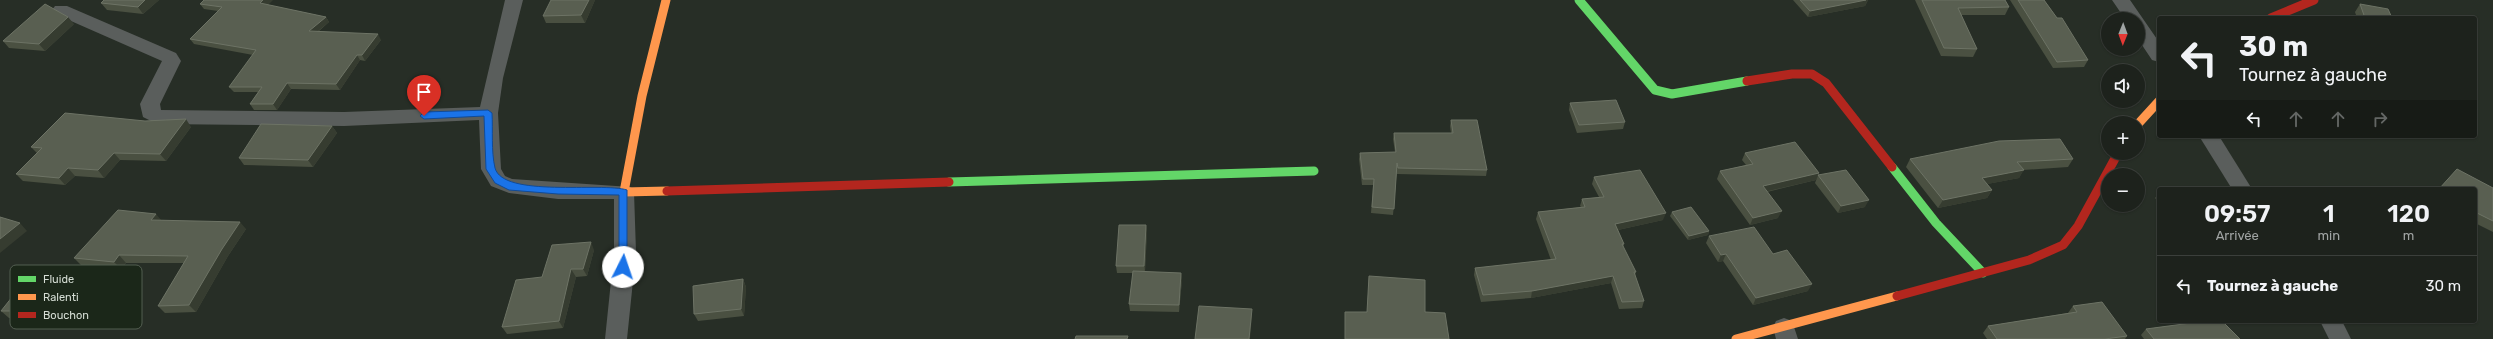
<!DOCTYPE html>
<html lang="fr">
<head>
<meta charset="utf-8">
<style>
	body { margin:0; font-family:Rubik,sans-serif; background:#2a2f29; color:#f1f3f6; height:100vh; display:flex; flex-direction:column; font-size:15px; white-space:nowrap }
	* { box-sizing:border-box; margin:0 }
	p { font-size:13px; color:#a0a4a3 }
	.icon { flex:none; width:22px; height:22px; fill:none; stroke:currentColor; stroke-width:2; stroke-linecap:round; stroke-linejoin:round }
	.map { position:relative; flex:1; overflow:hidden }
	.drawer { position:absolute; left:2157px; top:187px; width:320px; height:136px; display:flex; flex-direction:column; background:#1d221c; border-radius:4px; box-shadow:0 1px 3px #0004,0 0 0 1px #3b3f3b }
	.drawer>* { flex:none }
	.hud { position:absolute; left:2157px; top:16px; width:320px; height:122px; border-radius:4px; box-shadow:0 1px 3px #0004,0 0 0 1px #3b3f3b; background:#1d221c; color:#f1f3f6; overflow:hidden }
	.needle { width:26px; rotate:181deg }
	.controls { position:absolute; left:2101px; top:12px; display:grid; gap:8px }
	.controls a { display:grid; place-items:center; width:44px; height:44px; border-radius:50%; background:#1d221c; box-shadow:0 1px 3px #0004,0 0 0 1px #3b3f3b; font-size:20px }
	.pin { position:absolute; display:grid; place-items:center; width:34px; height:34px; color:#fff; margin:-41px -17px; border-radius:50% 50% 50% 0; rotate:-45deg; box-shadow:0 0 4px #0007 }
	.pin .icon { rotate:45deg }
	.me { position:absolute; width:44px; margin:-22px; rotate:4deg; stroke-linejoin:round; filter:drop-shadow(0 0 3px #0008) }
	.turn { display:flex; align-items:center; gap:14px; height:84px; padding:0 16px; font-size:18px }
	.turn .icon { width:52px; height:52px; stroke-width:2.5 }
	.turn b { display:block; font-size:28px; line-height:34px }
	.lanes { display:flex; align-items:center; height:38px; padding:0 16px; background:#0003; justify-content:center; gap:20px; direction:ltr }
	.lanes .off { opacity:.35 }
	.eta { display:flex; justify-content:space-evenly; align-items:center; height:68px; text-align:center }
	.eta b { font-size:24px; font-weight:600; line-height:28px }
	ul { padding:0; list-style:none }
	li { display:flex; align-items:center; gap:12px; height:60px; padding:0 16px; border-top:1px solid #3b3f3b }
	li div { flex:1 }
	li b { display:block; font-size:15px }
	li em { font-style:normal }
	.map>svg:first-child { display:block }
</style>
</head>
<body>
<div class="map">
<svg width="2493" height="339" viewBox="0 0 2493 339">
	<rect width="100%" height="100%" fill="#272e26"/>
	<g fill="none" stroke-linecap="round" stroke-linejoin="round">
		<!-- street -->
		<g fill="#5a5e5c" fill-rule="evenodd">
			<polygon points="505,0 523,0 503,78 498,113 501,169 505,176 512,179 631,187 634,192 636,252 627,339 605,339 614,252 614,199 558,199 509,193 491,186 481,169 479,120 344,126 157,124 143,117 140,104 162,61 55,14 52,10 55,6 67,6 176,53 181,61 160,104 161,110 344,112 480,107"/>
			<polygon points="2112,0 2130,0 2159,42 2159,62 2152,60 2138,39 2138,19 2125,19"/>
			<polygon points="2199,136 2219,136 2252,189 2232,189"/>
			<polygon points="1784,318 1792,321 1798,339 1776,339 1773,327 1776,321"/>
			<polygon points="2320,321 2342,321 2351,339 2329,339"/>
		</g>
		<!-- fast -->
		<g stroke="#63d668" stroke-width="9">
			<polyline points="1579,0 1655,90 1672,94 1747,81"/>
			<polyline points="1892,167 1936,223 1983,273"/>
			<polyline points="949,182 1314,171"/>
		</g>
		<!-- slow -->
		<g stroke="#ff974d" stroke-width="9">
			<polyline points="666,0 642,96 624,192 667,191"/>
			<polyline points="2138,124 2159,101"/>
			<polyline points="1736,339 1897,296"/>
		</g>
		<!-- jam -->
		<g stroke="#b3261e" stroke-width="9">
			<polyline points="2271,18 2314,0"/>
			<polyline points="1747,81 1792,74 1812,74 1826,83 1892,167"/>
			<polyline points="667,191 949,182"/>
			<polyline points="1897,296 2029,260 2063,245 2078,226 2118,153"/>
		</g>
	</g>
	<!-- wall -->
	<g fill="#4a5041">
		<polygon points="159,0 143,14 107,10 101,3"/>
		<polygon points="595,0 585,23 546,23 543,16"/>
		<polygon points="1793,0 1868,0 1865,6 1808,17"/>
		<polygon points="1915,0 2005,0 2009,7 2005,15 1961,15 1977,49 1973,57 1941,56"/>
		<polygon points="2010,0 2044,0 2088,60 2084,67 2053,68"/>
		<polygon points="200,4 268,5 326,17 329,22 319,31 381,40 365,61 360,60 340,90 291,89 277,110 254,110 250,104 258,92 234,92 229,87 253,55 194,44 190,39 218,11 204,9"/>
		<polygon points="2360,4 2392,18 2357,18 2355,12"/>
		<polygon points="74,24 45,51 9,48 3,41"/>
		<polygon points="1570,103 1625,122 1623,129 1577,133 1569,110"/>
		<polygon points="1451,120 1487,170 1486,176 1397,174 1397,170 1393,215 1371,213 1373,185 1362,185 1359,159 1360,153 1395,152 1393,139 1394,133 1451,133 1450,126"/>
		<polygon points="332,126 337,133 313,167 244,165 239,158"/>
		<polygon points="191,127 166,161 120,160 104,178 75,176 65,185 23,181 16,174 37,153 31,147"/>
		<polygon points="1745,153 1819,173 1816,180 1767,192 1778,218 1750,225 1717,179 1720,171 1746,165 1742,160"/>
		<polygon points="1910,159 2073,159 2068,167 2023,170 2019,178 1987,184 1992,190 1987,198 1938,208 1906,167"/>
		<polygon points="1818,175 1865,207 1838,213 1815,183"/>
		<polygon points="1594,177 1663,220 1618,230 1624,244 1623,247 1636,272 1635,275 1644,301 1642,308 1619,309 1611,283 1531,298 1481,302 1474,275 1475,268 1551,260 1536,219 1538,212 1581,207 1580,206 1582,199 1599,197 1592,184"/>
		<polygon points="2493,188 2493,232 2475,223 2475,189"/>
		<polygon points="2159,193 2159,203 2155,198"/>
		<polygon points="1672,212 1709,231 1708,235 1688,240 1670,216"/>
		<polygon points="161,220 246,229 228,256 196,312 165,313 158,306 184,263 126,263 121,269 81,265 74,258"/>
		<polygon points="1146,225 1147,232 1145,272 1181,273 1182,280 1179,312 1130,311 1129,304 1133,273 1117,273 1116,266"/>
		<polygon points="1709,236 1773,254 1808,291 1753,305 1723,261 1718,262 1706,243"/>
		<polygon points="594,250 587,276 576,277 563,328 507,334 502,327 542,277"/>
		<polygon points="76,275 43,319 9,318 1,311"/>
		<polygon points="1369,276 1425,312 1449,339 1345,339 1345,312 1367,312"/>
		<polygon points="743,279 746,287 744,316 698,321 694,314"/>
		<polygon points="2073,306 2127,336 2125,339 1987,339 1983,333 1988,326 2068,313"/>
		<polygon points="2201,321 2222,321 2240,339 2144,339 2141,335 2146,329 2201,322"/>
	</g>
	<!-- shaded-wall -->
	<g fill="#363c30">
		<polygon points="145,0 159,0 143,14 138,7"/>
		<polygon points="263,0 273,0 264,9 260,3"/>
		<polygon points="589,0 595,0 585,23 581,15"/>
		<polygon points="1866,0 1868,0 1865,6 1808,17 1810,11"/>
		<polygon points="68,17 74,24 45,51 39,44"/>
		<polygon points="326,17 329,22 312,36 309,31"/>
		<polygon points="378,34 381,40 365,61 362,55"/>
		<polygon points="357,55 360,60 340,90 336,84"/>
		<polygon points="287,83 291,89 277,110 273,104"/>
		<polygon points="186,119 191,127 166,161 160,154"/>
		<polygon points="332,126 337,133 313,167 308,160"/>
		<polygon points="114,153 120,160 104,178 98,170"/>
		<polygon points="68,168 75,176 65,185 59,178"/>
		<polygon points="2024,170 2019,178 1977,186 1982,178"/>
		<polygon points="1819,173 1816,180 1760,193 1763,186"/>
		<polygon points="1992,190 1987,198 1938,208 1943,200"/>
		<polygon points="1869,200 1865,207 1838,213 1841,206"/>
		<polygon points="1782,211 1778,218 1750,225 1753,218"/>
		<polygon points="1666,213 1663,220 1613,231 1615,224"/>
		<polygon points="156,214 162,221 151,220"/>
		<polygon points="240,222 246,229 228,256 196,312 189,305 222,249"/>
		<polygon points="20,223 27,231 0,253 0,239"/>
		<polygon points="1146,225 1147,232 1144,273 1144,266"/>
		<polygon points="1709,231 1708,235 1688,240 1689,236"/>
		<polygon points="591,242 594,250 587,276 583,269"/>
		<polygon points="1726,254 1723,261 1718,262 1721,255"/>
		<polygon points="119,255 126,263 121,269 114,262"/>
		<polygon points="69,268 76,275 43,319 35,311"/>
		<polygon points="571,269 576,277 563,328 559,321"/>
		<polygon points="1181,273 1182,280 1179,312 1179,305"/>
		<polygon points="1613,276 1611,283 1531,298 1532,291"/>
		<polygon points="743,279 746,287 744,316 741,309"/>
		<polygon points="1812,284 1808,291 1753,305 1756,298"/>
		<polygon points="1252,309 1252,317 1250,339 1249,339"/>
	</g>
	<!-- building -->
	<g fill="#595f51" stroke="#6d7365">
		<polygon points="104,0 145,0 138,7 101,3"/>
		<polygon points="204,0 263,0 260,3 326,17 309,31 378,34 362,55 357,55 336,84 287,83 273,104 250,104 262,87 229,87 256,50 190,39 222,7 200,4"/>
		<polygon points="551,0 589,0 581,15 543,16"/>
		<polygon points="1800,0 1866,0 1810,11"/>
		<polygon points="1922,0 2005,0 2009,7 1958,8 1977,49 1944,48"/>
		<polygon points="2018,0 2044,0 2057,18 2062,18 2088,60 2057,62"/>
		<polygon points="45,4 68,17 39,44 3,41"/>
		<polygon points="2360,4 2388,9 2392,18 2365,18"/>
		<polygon points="1616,100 1625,122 1579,125 1570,103"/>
		<polygon points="65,113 145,121 186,119 160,154 114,153 98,170 68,168 59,178 16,174 42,148 31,147"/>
		<polygon points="1451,120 1477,120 1487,170 1398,168 1397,163 1394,209 1372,207 1374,179 1363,179 1360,153 1396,152 1394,133 1453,133"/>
		<polygon points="261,124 332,126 308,160 239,158"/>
		<polygon points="2060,139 2073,159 2017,162 2024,170 1982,178 1992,190 1943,200 1910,159 1999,141"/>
		<polygon points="1795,142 1819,173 1763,186 1782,211 1753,218 1720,171 1753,164 1745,153"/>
		<polygon points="2457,169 2493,188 2493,221 2475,212 2475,189 2439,189"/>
		<polygon points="1640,170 1666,213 1615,224 1624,244 1622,244 1636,272 1634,272 1644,301 1622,302 1613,276 1532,291 1483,295 1475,268 1556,259 1538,212 1585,207 1582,199 1604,197 1594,177"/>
		<polygon points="1846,170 1869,200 1841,206 1818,175"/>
		<polygon points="2222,188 2223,189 2195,189"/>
		<polygon points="1691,207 1709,231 1689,236 1672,212"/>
		<polygon points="118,210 156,214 151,220 240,222 222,249 189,305 158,306 188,256 119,255 114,262 74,258"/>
		<polygon points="0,217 20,223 0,239"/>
		<polygon points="1119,225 1146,225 1144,266 1116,266"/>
		<polygon points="1754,227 1773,254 1787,250 1812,284 1756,298 1726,254 1721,255 1709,236"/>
		<polygon points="591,242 583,269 571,269 559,321 502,327 516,280 542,277 552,245"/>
		<polygon points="36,267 69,268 35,311 1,311"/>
		<polygon points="1133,271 1181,273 1179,305 1129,304"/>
		<polygon points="1369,276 1425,280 1425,312 1445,313 1449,339 1345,339 1345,312 1367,312"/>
		<polygon points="743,279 741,309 694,314 693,286"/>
		<polygon points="2102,302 2127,336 2105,339 1997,339 1988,326 2077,312 2073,306"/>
		<polygon points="1199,306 1252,309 1249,339 1195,339"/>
		<polygon points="2206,321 2222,321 2240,339 2154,339 2146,329"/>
		<polygon points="1076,336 1128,336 1127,339 1075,339"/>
	</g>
	<!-- route -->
	<path fill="#1a73e8" stroke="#114b97" d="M488,110l4,3c1,17 -1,38 3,55 8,30 107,14 132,22v79h-7l-1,-2v-72l-61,-1 -49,-4 -14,-7 -9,-14 -2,-53 -60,3 -4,-3 4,-4z"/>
	<!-- legend -->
	<rect x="10" y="265" width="132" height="64" rx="6" fill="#1b2719" stroke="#535e51" stroke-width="1"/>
	<rect x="18" y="276" width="18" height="6" fill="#63d668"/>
	<rect x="18" y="294" width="18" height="6" fill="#ff974d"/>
	<rect x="18" y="312" width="18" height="6" fill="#b3261e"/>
	<g font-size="11" fill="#d5ddd4">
		<text x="43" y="283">Fluide</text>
		<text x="43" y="301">Ralenti</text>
		<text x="43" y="319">Bouchon</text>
	</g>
</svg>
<div class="controls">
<a><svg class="needle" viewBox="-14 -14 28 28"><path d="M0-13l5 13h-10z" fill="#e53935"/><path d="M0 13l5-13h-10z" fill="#a0a4a3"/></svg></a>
<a><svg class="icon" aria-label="sound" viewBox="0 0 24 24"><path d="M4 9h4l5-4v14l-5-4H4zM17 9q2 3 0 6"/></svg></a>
<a>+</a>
<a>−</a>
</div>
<div class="pin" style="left:424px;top:116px;background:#d93025"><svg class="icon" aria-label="arrive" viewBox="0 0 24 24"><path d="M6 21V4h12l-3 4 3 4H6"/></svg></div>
<svg class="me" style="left:623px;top:267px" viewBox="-20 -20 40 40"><circle r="19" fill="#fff"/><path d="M0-13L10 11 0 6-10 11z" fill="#1a73e8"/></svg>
<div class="hud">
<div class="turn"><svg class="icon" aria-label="left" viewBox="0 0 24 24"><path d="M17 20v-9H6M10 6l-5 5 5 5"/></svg><div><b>30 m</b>Tournez à gauche</div></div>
<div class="lanes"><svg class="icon" aria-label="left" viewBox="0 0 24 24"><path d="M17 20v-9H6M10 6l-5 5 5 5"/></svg><svg class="icon off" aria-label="ahead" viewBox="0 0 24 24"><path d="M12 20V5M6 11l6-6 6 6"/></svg><svg class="icon off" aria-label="ahead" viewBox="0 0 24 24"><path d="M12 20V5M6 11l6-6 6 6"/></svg><svg class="icon off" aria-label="right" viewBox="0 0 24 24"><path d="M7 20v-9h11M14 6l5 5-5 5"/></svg></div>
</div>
<section class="drawer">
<div class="eta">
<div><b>09:57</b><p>Arrivée</p></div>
<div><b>1</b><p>min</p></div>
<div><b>120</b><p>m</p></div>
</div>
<ul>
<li><svg class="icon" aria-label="left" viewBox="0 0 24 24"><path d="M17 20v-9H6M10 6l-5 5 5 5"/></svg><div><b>Tournez à gauche</b></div><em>30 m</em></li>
</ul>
</section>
</div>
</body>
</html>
